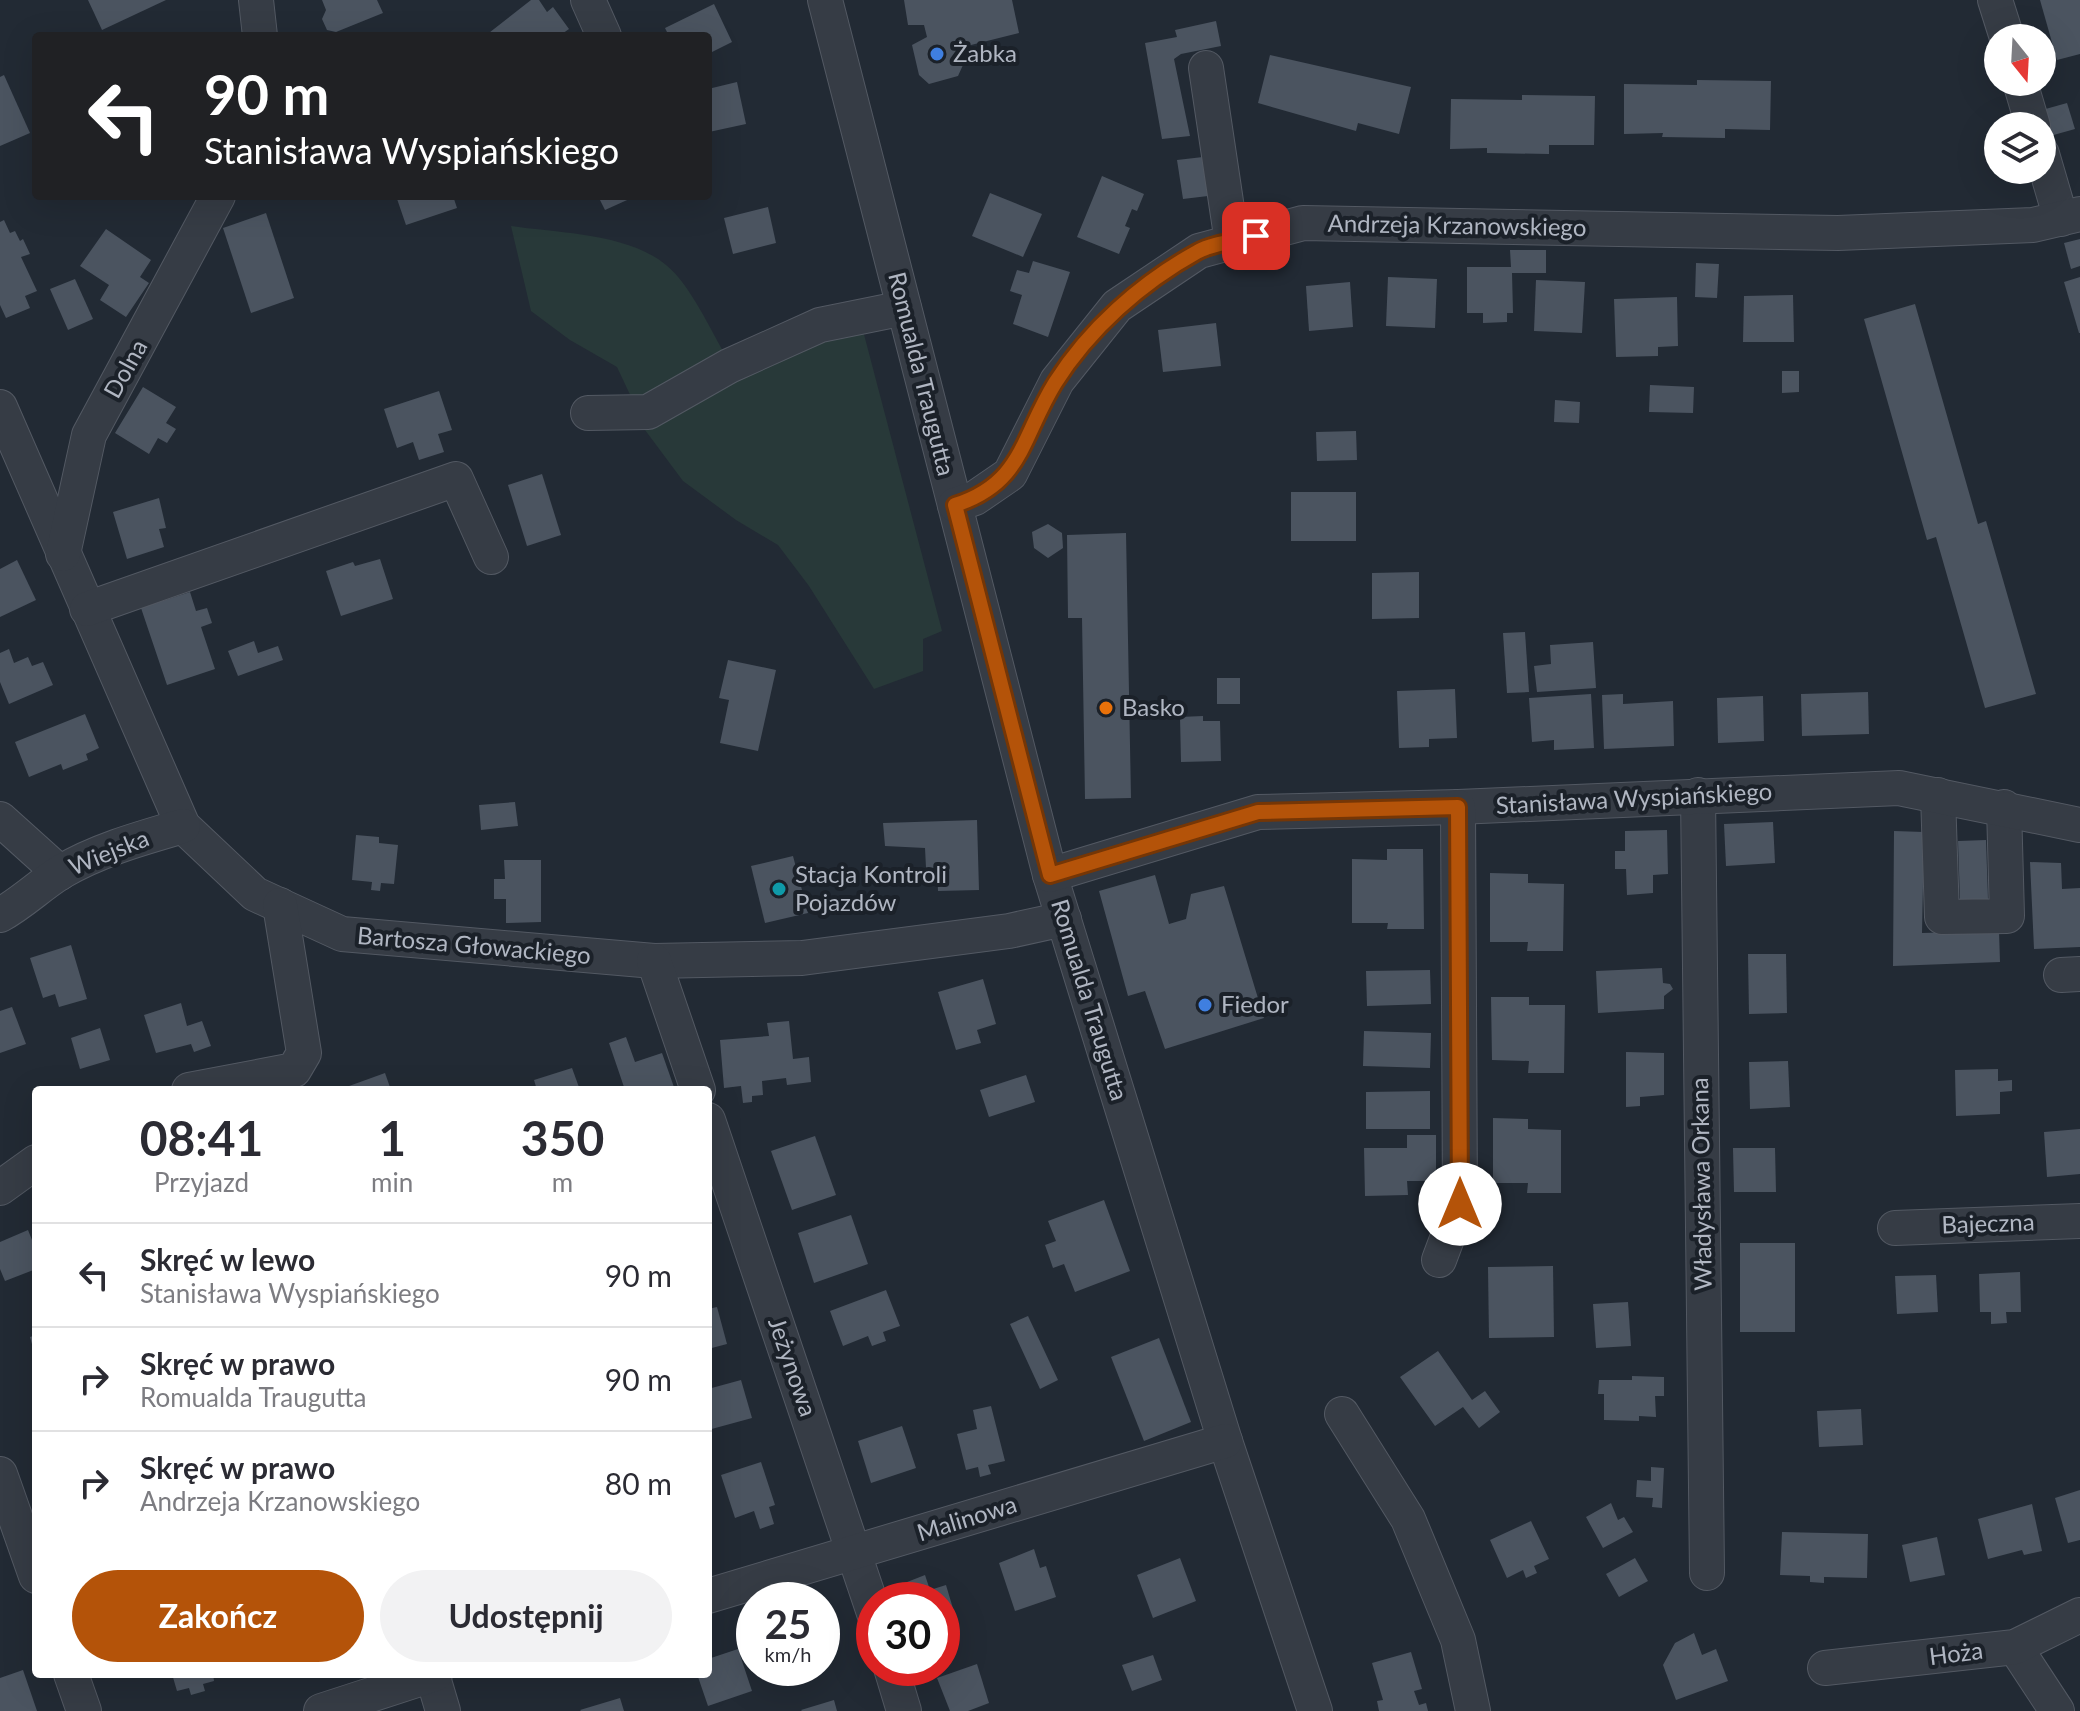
<!DOCTYPE html>
<html lang="pl">
<head>
<meta charset="utf-8">
<style>
	body { margin:0; font-family:Lato,sans-serif; background:#f2f2f3; color:#2b2b33; height:100vh; display:flex; flex-direction:column; font-size:30px; white-space:nowrap }
	* { box-sizing:border-box; margin:0 }
	p { font-size:26px; color:#7c7c81 }
	.icon { flex:none; width:44px; height:44px; fill:none; stroke:currentColor; stroke-width:2; stroke-linecap:round; stroke-linejoin:round }
	.map { position:relative; flex:1; overflow:hidden }
	.panel { position:absolute; left:32px; top:1086px; width:680px; height:592px; display:flex; flex-direction:column; background:#fff; border-radius:8px; box-shadow:0 8px 32px #0002 }
	.panel>* { flex:none }
	.hud { position:absolute; left:32px; top:32px; width:680px; height:168px; border-radius:8px; box-shadow:0 8px 32px #0002; background:#202124; color:#fff; overflow:hidden }
	.needle { width:52px; rotate:162deg }
	.fabs { position:absolute; left:1984px; top:24px; display:grid; gap:16px }
	.fabs a { display:grid; place-items:center; width:72px; height:72px; border-radius:50%; background:#fff; box-shadow:0 8px 32px #0002; font-size:40px }
	.speed { position:absolute; left:736px; top:1582px; display:flex; gap:16px; font-size:40px; font-weight:700; text-align:center }
	.speed>* { display:grid; place-content:center; width:104px; height:104px; border-radius:50%; background:#fff; box-shadow:0 8px 32px #0002; line-height:1 }
	.speed small { font-size:20px; font-weight:400 }
	.speed .limit { border:12px solid #d22; background:#fff; color:#111 }
	.pin { position:absolute; display:grid; place-items:center; width:68px; height:68px; color:#fff; margin:-34px; border-radius:16px; box-shadow:0 4px 12px #0006 }
	.me { position:absolute; width:88px; margin:-44px; rotate:0deg; stroke-linejoin:round; filter:drop-shadow(0 0 6px #0008) }
	.turn { display:flex; align-items:center; gap:28px; height:168px; padding:0 40px; font-size:36px }
	.turn .icon { width:104px; height:104px; stroke-width:2.5 }
	.turn b { display:block; font-size:56px; line-height:68px }
	.eta { display:flex; justify-content:space-evenly; align-items:center; height:136px; text-align:center }
	.eta b { font-size:48px; font-weight:700; line-height:56px }
	.primary-button { display:flex; gap:16px; margin-top:auto; padding:16px 40px }
	.primary-button a { flex:1; height:92px; border-radius:48px; background:#b45309; color:#fff; font-size:32px; font-weight:700; line-height:92px; text-align:center }
	.primary-button a+a { background:#f2f2f3; color:#2b2b33 }
	ul { padding:0; list-style:none }
	li { display:flex; align-items:center; gap:24px; height:104px; padding:0 40px; border-top:2px solid #e1e1e2 }
	li div { flex:1 }
	li b { display:block; font-size:30px }
	li em { font-style:normal }
	.map>svg:first-child { display:block }
</style>
</head>
<body>
<div class="map">
<svg width="2080" height="1711" viewBox="0 0 2080 1711">
	<rect width="100%" height="100%" fill="#222a34"/>
	<!-- green -->
	<g fill="#283939">
		<path d="M511,226c46,7 117,7 155,39 24,19 45,66 61,93l-94,43 -16,-34 -47,-27 -39,-29z"/>
		<polygon points="861,323 942,631 923,639 923,671 874,689 809,586 778,545 736,520 683,481 645,430 694,396"/>
	</g>
	<!-- building -->
	<g fill="#4b5460">
		<polygon points="88,0 166,0 102,30"/>
		<polygon points="322,0 377,0 383,13 336,32 327,30 322,19 326,10"/>
		<polygon points="531,0 539,0 547,12 553,7 569,29 559,36 485,36"/>
		<polygon points="904,0 1012,0 1019,33 959,48 963,65 958,76 929,84 919,75 912,45 927,37 924,25 908,25"/>
		<polygon points="2040,0 2080,0 2080,54 2057,60"/>
		<polygon points="714,4 732,42 708,54 708,36 669,36 665,28"/>
		<polygon points="1216,21 1221,46 1181,54 1174,59 1190,136 1162,139 1145,43 1177,37 1175,30"/>
		<polygon points="1270,55 1411,87 1399,134 1358,123 1356,131 1258,103"/>
		<polygon points="4,75 30,133 0,146 0,77"/>
		<polygon points="1697,80 1771,81 1770,130 1725,129 1725,138 1662,137 1663,133 1624,134 1624,84 1697,85"/>
		<polygon points="737,82 746,124 709,132 708,89"/>
		<polygon points="1522,95 1595,96 1594,145 1549,145 1549,154 1487,153 1487,148 1450,149 1451,99 1522,100"/>
		<polygon points="2067,103 2075,129 2050,136 2042,110"/>
		<polygon points="1203,157 1208,196 1183,199 1177,160"/>
		<polygon points="1102,176 1144,194 1137,211 1132,209 1125,226 1130,228 1119,254 1077,237"/>
		<polygon points="990,193 1042,214 1023,257 972,236"/>
		<polygon points="396,196 453,196 457,208 406,225"/>
		<polygon points="598,196 636,196 605,210"/>
		<polygon points="768,207 776,243 733,254 724,218"/>
		<polygon points="266,213 294,298 251,313 223,228"/>
		<polygon points="4,220 10,233 15,231 20,241 23,239 30,254 21,257 37,291 25,296 30,308 6,318 0,305 0,222"/>
		<polygon points="106,229 151,260 140,277 149,283 126,317 100,300 109,285 80,266"/>
		<polygon points="2080,239 2080,266 2071,269 2064,243"/>
		<polygon points="1510,250 1546,250 1546,273 1512,273 1513,313 1507,313 1507,322 1483,323 1483,313 1467,313 1467,267 1511,267"/>
		<polygon points="1033,261 1070,272 1048,337 1013,324 1022,295 1010,291 1017,270 1029,273"/>
		<polygon points="1696,263 1719,264 1717,298 1695,297"/>
		<polygon points="1388,277 1437,279 1435,328 1386,326"/>
		<polygon points="2080,277 2080,333 2079,333 2064,282"/>
		<polygon points="75,279 93,319 68,330 50,289"/>
		<polygon points="1536,280 1585,282 1582,333 1534,331"/>
		<polygon points="1350,282 1353,327 1309,331 1306,286"/>
		<polygon points="1793,295 1794,342 1743,342 1744,296"/>
		<polygon points="1677,297 1678,346 1658,347 1658,356 1616,357 1614,299"/>
		<polygon points="1915,304 1978,524 1986,521 2036,694 1985,708 1936,537 1927,540 1864,319"/>
		<polygon points="1216,323 1221,366 1163,372 1158,330"/>
		<polygon points="1782,371 1799,371 1799,392 1782,393"/>
		<polygon points="1650,385 1694,387 1693,413 1649,412"/>
		<polygon points="143,387 176,407 166,423 176,429 167,443 158,438 149,454 115,433"/>
		<polygon points="439,391 452,430 438,434 444,452 419,460 413,442 397,448 384,409"/>
		<polygon points="1555,400 1580,402 1579,423 1554,422"/>
		<polygon points="1356,431 1357,460 1317,461 1316,432"/>
		<polygon points="542,474 561,535 527,546 508,485"/>
		<rect x="1291" y="492" width="65" height="49"/>
		<polygon points="159,498 166,528 159,529 164,547 127,559 113,512"/>
		<polygon points="1048,524 1062,533 1063,548 1048,558 1034,548 1032,532"/>
		<polygon points="1126,533 1131,798 1085,799 1082,618 1068,618 1067,535"/>
		<polygon points="380,559 393,599 341,616 326,571 353,562 355,566"/>
		<polygon points="17,560 36,600 0,617 0,569"/>
		<polygon points="1419,572 1419,618 1372,619 1372,573"/>
		<polygon points="190,592 196,611 207,608 212,623 201,627 215,669 167,685 141,608"/>
		<polygon points="1525,632 1529,692 1507,693 1503,633"/>
		<polygon points="254,641 258,653 278,646 283,660 238,676 228,651"/>
		<polygon points="1593,642 1596,688 1537,692 1534,666 1551,664 1550,645"/>
		<polygon points="9,649 14,663 28,657 32,666 43,662 53,685 9,704 0,682 0,653"/>
		<polygon points="728,660 776,670 758,751 720,743 729,700 719,698"/>
		<rect x="1217" y="678" width="23" height="26"/>
		<polygon points="1455,689 1457,738 1429,739 1429,747 1399,748 1397,691"/>
		<polygon points="1868,692 1869,734 1802,736 1801,694"/>
		<polygon points="1591,694 1594,748 1554,750 1554,740 1532,742 1529,698"/>
		<polygon points="1623,694 1623,704 1673,701 1674,746 1604,749 1602,695"/>
		<polygon points="1763,696 1764,741 1718,743 1717,698"/>
		<polygon points="85,714 99,748 86,754 88,760 63,770 61,764 29,777 15,742"/>
		<polygon points="1203,716 1203,721 1220,721 1221,761 1181,762 1180,717"/>
		<polygon points="515,802 518,826 481,830 479,805"/>
		<polygon points="977,820 979,890 938,891 937,868 926,868 925,848 885,846 883,823"/>
		<polygon points="1773,822 1775,863 1726,866 1724,824"/>
		<polygon points="1667,830 1668,874 1653,875 1653,893 1627,895 1626,869 1615,869 1615,851 1625,851 1625,831"/>
		<polygon points="1894,831 1924,832 1922,933 1999,931 2000,962 1893,966"/>
		<polygon points="356,835 379,837 379,843 398,845 394,884 381,883 380,891 371,890 372,882 352,880"/>
		<polygon points="1986,840 1988,899 1960,900 1958,841"/>
		<polygon points="1387,849 1423,849 1424,929 1387,929 1388,923 1352,923 1352,859 1387,860"/>
		<polygon points="793,856 808,913 765,923 751,866"/>
		<polygon points="504,860 541,860 541,922 506,923 506,899 494,899 494,879 505,879"/>
		<polygon points="2030,862 2061,863 2062,889 2080,888 2080,947 2034,949"/>
		<polygon points="1490,873 1528,874 1528,883 1564,884 1563,951 1527,951 1528,942 1490,942"/>
		<polygon points="1155,875 1169,924 1186,919 1191,894 1224,886 1264,1018 1165,1049 1145,991 1128,996 1099,891"/>
		<polygon points="71,945 87,999 59,1007 55,994 43,998 30,958"/>
		<polygon points="1748,954 1786,954 1787,1013 1749,1014"/>
		<polygon points="1662,968 1663,983 1670,984 1673,989 1664,996 1664,1009 1598,1013 1596,971"/>
		<polygon points="1430,970 1431,1004 1367,1006 1366,971"/>
		<polygon points="983,979 996,1024 977,1030 981,1043 956,1050 938,992"/>
		<polygon points="1491,997 1529,997 1529,1005 1565,1005 1564,1073 1528,1073 1529,1061 1492,1060"/>
		<polygon points="181,1003 187,1026 202,1021 211,1046 194,1052 191,1044 156,1053 144,1015"/>
		<polygon points="12,1007 26,1044 0,1053 0,1011"/>
		<polygon points="789,1021 793,1059 809,1057 811,1082 787,1085 786,1078 762,1081 763,1095 752,1096 752,1102 743,1103 741,1086 724,1088 720,1040 769,1036 767,1023"/>
		<polygon points="100,1028 110,1060 80,1069 71,1038"/>
		<polygon points="1364,1031 1431,1033 1430,1068 1363,1066"/>
		<polygon points="626,1037 635,1062 662,1053 675,1090 625,1090 609,1043"/>
		<polygon points="1626,1052 1664,1053 1664,1095 1640,1097 1640,1106 1626,1107"/>
		<polygon points="1788,1061 1790,1107 1750,1109 1749,1062"/>
		<polygon points="572,1068 580,1090 537,1090 534,1080"/>
		<polygon points="1998,1069 1998,1081 2012,1080 2012,1091 2000,1092 2000,1114 1956,1116 1955,1070"/>
		<polygon points="385,1073 391,1090 338,1090"/>
		<polygon points="1026,1075 1035,1102 989,1117 980,1090"/>
		<polygon points="1430,1091 1430,1129 1366,1129 1366,1092"/>
		<polygon points="1493,1118 1528,1119 1528,1129 1561,1130 1561,1193 1527,1193 1528,1183 1493,1183"/>
		<polygon points="2080,1129 2080,1174 2047,1177 2044,1132"/>
		<polygon points="1407,1135 1436,1135 1436,1181 1407,1181 1408,1195 1365,1196 1364,1148 1407,1148"/>
		<polygon points="815,1136 836,1195 792,1210 771,1151"/>
		<polygon points="1733,1148 1775,1148 1776,1192 1734,1192"/>
		<polygon points="1104,1200 1130,1271 1075,1292 1064,1264 1053,1268 1045,1245 1056,1241 1048,1221"/>
		<polygon points="851,1215 868,1264 814,1283 798,1233"/>
		<polygon points="28,1230 36,1250 36,1269 5,1281 0,1269 0,1242"/>
		<rect x="1740" y="1243" width="55" height="89"/>
		<polygon points="1553,1266 1554,1337 1489,1338 1488,1267"/>
		<polygon points="2020,1272 2021,1312 2006,1312 2007,1323 1991,1324 1991,1312 1980,1312 1979,1274"/>
		<polygon points="1936,1275 1938,1312 1897,1314 1895,1276"/>
		<polygon points="886,1290 900,1326 883,1332 886,1341 872,1346 868,1336 843,1346 830,1311"/>
		<polygon points="1628,1302 1631,1346 1596,1348 1593,1304"/>
		<polygon points="717,1307 727,1344 708,1349 708,1309"/>
		<polygon points="1028,1316 1058,1380 1040,1389 1010,1324"/>
		<polygon points="36,1335 36,1354 35,1355 30,1337"/>
		<polygon points="1159,1338 1191,1422 1144,1441 1111,1357"/>
		<polygon points="1438,1351 1472,1400 1485,1391 1500,1412 1479,1428 1463,1407 1435,1426 1400,1377"/>
		<polygon points="1632,1376 1664,1377 1664,1396 1655,1396 1656,1417 1639,1416 1639,1421 1604,1420 1604,1394 1598,1394 1599,1380 1632,1380"/>
		<polygon points="741,1380 752,1418 708,1430 708,1389"/>
		<polygon points="991,1406 1005,1461 988,1465 991,1474 980,1477 978,1467 966,1470 957,1434 977,1429 973,1410"/>
		<polygon points="1861,1409 1863,1445 1819,1447 1817,1411"/>
		<polygon points="902,1426 916,1468 871,1483 858,1441"/>
		<polygon points="761,1462 775,1505 769,1507 774,1524 760,1529 754,1511 735,1518 721,1475"/>
		<polygon points="1651,1467 1664,1468 1662,1508 1652,1507 1653,1498 1636,1497 1637,1480 1651,1481"/>
		<polygon points="2080,1490 2080,1540 2068,1543 2055,1498"/>
		<polygon points="1611,1503 1618,1520 1624,1517 1633,1532 1603,1548 1586,1517"/>
		<polygon points="2032,1504 2042,1551 2024,1555 2022,1550 1988,1559 1978,1519"/>
		<polygon points="1531,1521 1549,1559 1534,1566 1537,1573 1526,1578 1523,1570 1507,1578 1490,1540"/>
		<polygon points="1782,1532 1868,1534 1867,1578 1824,1577 1824,1583 1810,1582 1810,1576 1780,1575"/>
		<polygon points="1937,1537 1945,1575 1910,1582 1902,1545"/>
		<polygon points="1034,1549 1040,1568 1046,1566 1056,1597 1015,1611 999,1563"/>
		<polygon points="1180,1558 1196,1601 1153,1618 1137,1575"/>
		<polygon points="1635,1558 1648,1581 1619,1597 1606,1574"/>
		<polygon points="925,1575 930,1590 946,1585 960,1632 942,1638 942,1600 907,1600 902,1584"/>
		<polygon points="1694,1633 1702,1655 1716,1649 1728,1681 1676,1700 1663,1665 1675,1643"/>
		<polygon points="738,1649 752,1691 708,1706 697,1674 708,1674 708,1659"/>
		<polygon points="1411,1652 1422,1689 1414,1691 1419,1705 1426,1703 1428,1711 1379,1711 1377,1701 1383,1700 1372,1663"/>
		<polygon points="1153,1655 1162,1680 1132,1691 1122,1665"/>
		<polygon points="977,1664 989,1703 968,1711 950,1711 937,1678"/>
		<polygon points="23,1670 37,1711 0,1711 0,1678"/>
		<polygon points="172,1674 213,1674 214,1681 203,1684 205,1691 191,1695 189,1688 177,1691"/>
		<polygon points="620,1698 624,1711 581,1711 580,1710"/>
		<polygon points="834,1700 837,1711 802,1711 801,1710"/>
	</g>
	<g fill="none" stroke-linecap="round" stroke-linejoin="round">
		<defs>
			<g id="minor">
				<polyline points="256,0 260,36"/>
				<polyline points="588,0 604,36"/>
				<polyline points="825,0 1050,875 1225,1441 1315,1711"/>
				<polyline points="1995,0 2007,38"/>
				<polyline points="1206,68 1232,242"/>
				<polyline points="2020,82 2033,126"/>
				<polyline points="2042,154 2061,219"/>
				<polyline points="0,407 183,826 255,894 342,934 654,961 802,958 1009,931 1064,919"/>
				<polyline points="588,413 648,412 729,366 820,325 904,308"/>
				<polyline points="955,505 975,498 1010,474 1057,381 1117,306 1199,251 1303,223 1838,233 2033,225 2080,214"/>
				<polyline points="63,554 89,435 218,196"/>
				<polyline points="87,609 456,479 491,557"/>
				<polyline points="1698,795 1707,1573"/>
				<polyline points="1938,795 1942,917 2007,916 2004,807"/>
				<polyline points="0,819 60,873"/>
				<polyline points="1050,875 1258,812 1458,807 1899,788 2080,825"/>
				<path d="M0,915c22,-12 40,-30 61,-43 37,-22 81,-34 122,-46"/>
				<polyline points="654,961 698,1090"/>
				<polyline points="2061,975 2080,974"/>
				<polyline points="189,1090 294,1070 304,1053 280,905"/>
				<polyline points="708,1120 874,1613"/>
				<polyline points="0,1188 36,1162"/>
				<polyline points="1895,1228 2080,1221"/>
				<polyline points="1439,1260 1460,1204 1458,807"/>
				<polyline points="1342,1414 1408,1519 1458,1640 1473,1711"/>
				<polyline points="0,1474 36,1576"/>
				<polyline points="708,1596 1225,1441"/>
				<polyline points="2015,1647 2057,1711"/>
				<polyline points="891,1668 904,1711"/>
				<polyline points="1825,1668 2015,1647 2080,1615"/>
				<polyline points="71,1674 84,1711"/>
				<polyline points="432,1674 443,1711"/>
				<polyline points="321,1711 435,1674"/>
			</g>
		</defs>
		<!-- minor casing -->
		<use href="#minor" stroke="#535963" stroke-width="36"/>
		<!-- minor -->
		<use href="#minor" stroke="#363c45" stroke-width="34"/>
	</g>
	<g fill="none" stroke-linecap="round" stroke-linejoin="round">
		<defs>
			<path id="route" d="M1256,236c-19,5 -43,7 -59,16 -56,31 -108,77 -142,131 -34,55 -32,100 -100,122l95,370 208,-63 200,-5 2,397"/>
		</defs>
		<!-- route casing -->
		<use href="#route" stroke="#753606" stroke-width="20"/>
		<!-- route -->
		<use href="#route" stroke="#b45309" stroke-width="14"/>
	</g>
	<!-- markers -->
	<g fill="#3f7fe0" stroke="#1b2129" stroke-width="3">
		<circle cx="937" cy="54" r="8"/>
		<circle cx="1205" cy="1005" r="8"/>
	</g>
	<circle fill="#e8710a" stroke="#1b2129" stroke-width="3" cx="1106" cy="708" r="8"/>
	<circle fill="#0f9aa8" stroke="#1b2129" stroke-width="3" cx="779" cy="889" r="8"/>
	<g text-anchor="middle" stroke-width="8" stroke-linejoin="round" paint-order="stroke">
		<!-- poi labels -->
		<g font-size="24" fill="#b0b6c2" stroke="#1b2129" text-anchor="start">
			<text x="953" y="62">Żabka</text>
			<text x="1122" y="716">Basko</text>
			<text x="795" y="883">Stacja Kontroli<tspan x="795" dy="28">Pojazdów</tspan></text>
			<text x="1221" y="1013">Fiedor</text>
		</g>
		<!-- street labels -->
		<g font-size="24" fill="#b0b6c2" stroke="#1b2129">
			<text transform="translate(1457 226) rotate(1)" y="8">Andrzeja Krzanowskiego</text>
			<text transform="translate(126 369) rotate(-61)" y="8">Dolna</text>
			<text transform="translate(921 374) rotate(76)" y="8">Romualda Traugutta</text>
			<text transform="translate(1634 799) rotate(-3)" y="8">Stanisława Wyspiańskiego</text>
			<text transform="translate(109 853) rotate(-22)" y="8">Wiejska</text>
			<text transform="translate(474 946) rotate(5)" y="8">Bartosza Głowackiego</text>
			<text transform="translate(1089 1000) rotate(73)" y="8">Romualda Traugutta</text>
			<text transform="translate(1702 1184) rotate(-91)" y="8">Władysława Orkana</text>
			<text transform="translate(1988 1224) rotate(-2)" y="8">Bajeczna</text>
			<text transform="translate(792 1367) rotate(71)" y="8">Jeżynowa</text>
			<text transform="translate(967 1519) rotate(-17)" y="8">Malinowa</text>
			<text transform="translate(1956 1654) rotate(-7)" y="8">Hoża</text>
		</g>
	</g>
</svg>
<div class="fabs">
<a><svg class="needle" viewBox="-14 -14 28 28"><path d="M0-13l5 13h-10z" fill="#e53935"/><path d="M0 13l5-13h-10z" fill="#7c7c81"/></svg></a>
<a><svg class="icon" aria-label="layers" viewBox="0 0 24 24"><path d="M12 4l9 5-9 5-9-5zM3 14l9 5 9-5"/></svg></a>
</div>
<div class="speed"><div>25<small>km/h</small></div><div class="limit">30</div></div>
<div class="pin" style="left:1256px;top:236px;background:#d93025"><svg class="icon" aria-label="arrive" viewBox="0 0 24 24"><path d="M6 21V4h12l-3 4 3 4H6"/></svg></div>
<svg class="me" style="left:1460px;top:1204px" viewBox="-20 -20 40 40"><circle r="19" fill="#fff"/><path d="M0-13L10 11 0 6-10 11z" fill="#b45309"/></svg>
<div class="hud">
<div class="turn"><svg class="icon" aria-label="left" viewBox="0 0 24 24"><path d="M17 20v-9H6M10 6l-5 5 5 5"/></svg><div><b>90 m</b>Stanisława Wyspiańskiego</div></div>
</div>
<section class="panel">
<div class="eta">
<div><b>08:41</b><p>Przyjazd</p></div>
<div><b>1</b><p>min</p></div>
<div><b>350</b><p>m</p></div>
</div>
<ul>
<li><svg class="icon" aria-label="left" viewBox="0 0 24 24"><path d="M17 20v-9H6M10 6l-5 5 5 5"/></svg><div><b>Skręć w lewo</b><p>Stanisława Wyspiańskiego</p></div><em>90 m</em></li>
<li><svg class="icon" aria-label="right" viewBox="0 0 24 24"><path d="M7 20v-9h11M14 6l5 5-5 5"/></svg><div><b>Skręć w prawo</b><p>Romualda Traugutta</p></div><em>90 m</em></li>
<li><svg class="icon" aria-label="right" viewBox="0 0 24 24"><path d="M7 20v-9h11M14 6l5 5-5 5"/></svg><div><b>Skręć w prawo</b><p>Andrzeja Krzanowskiego</p></div><em>80 m</em></li>
</ul>
<div class="primary-button"><a>Zakończ</a><a>Udostępnij</a></div>
</section>
</div>
</body>
</html>
